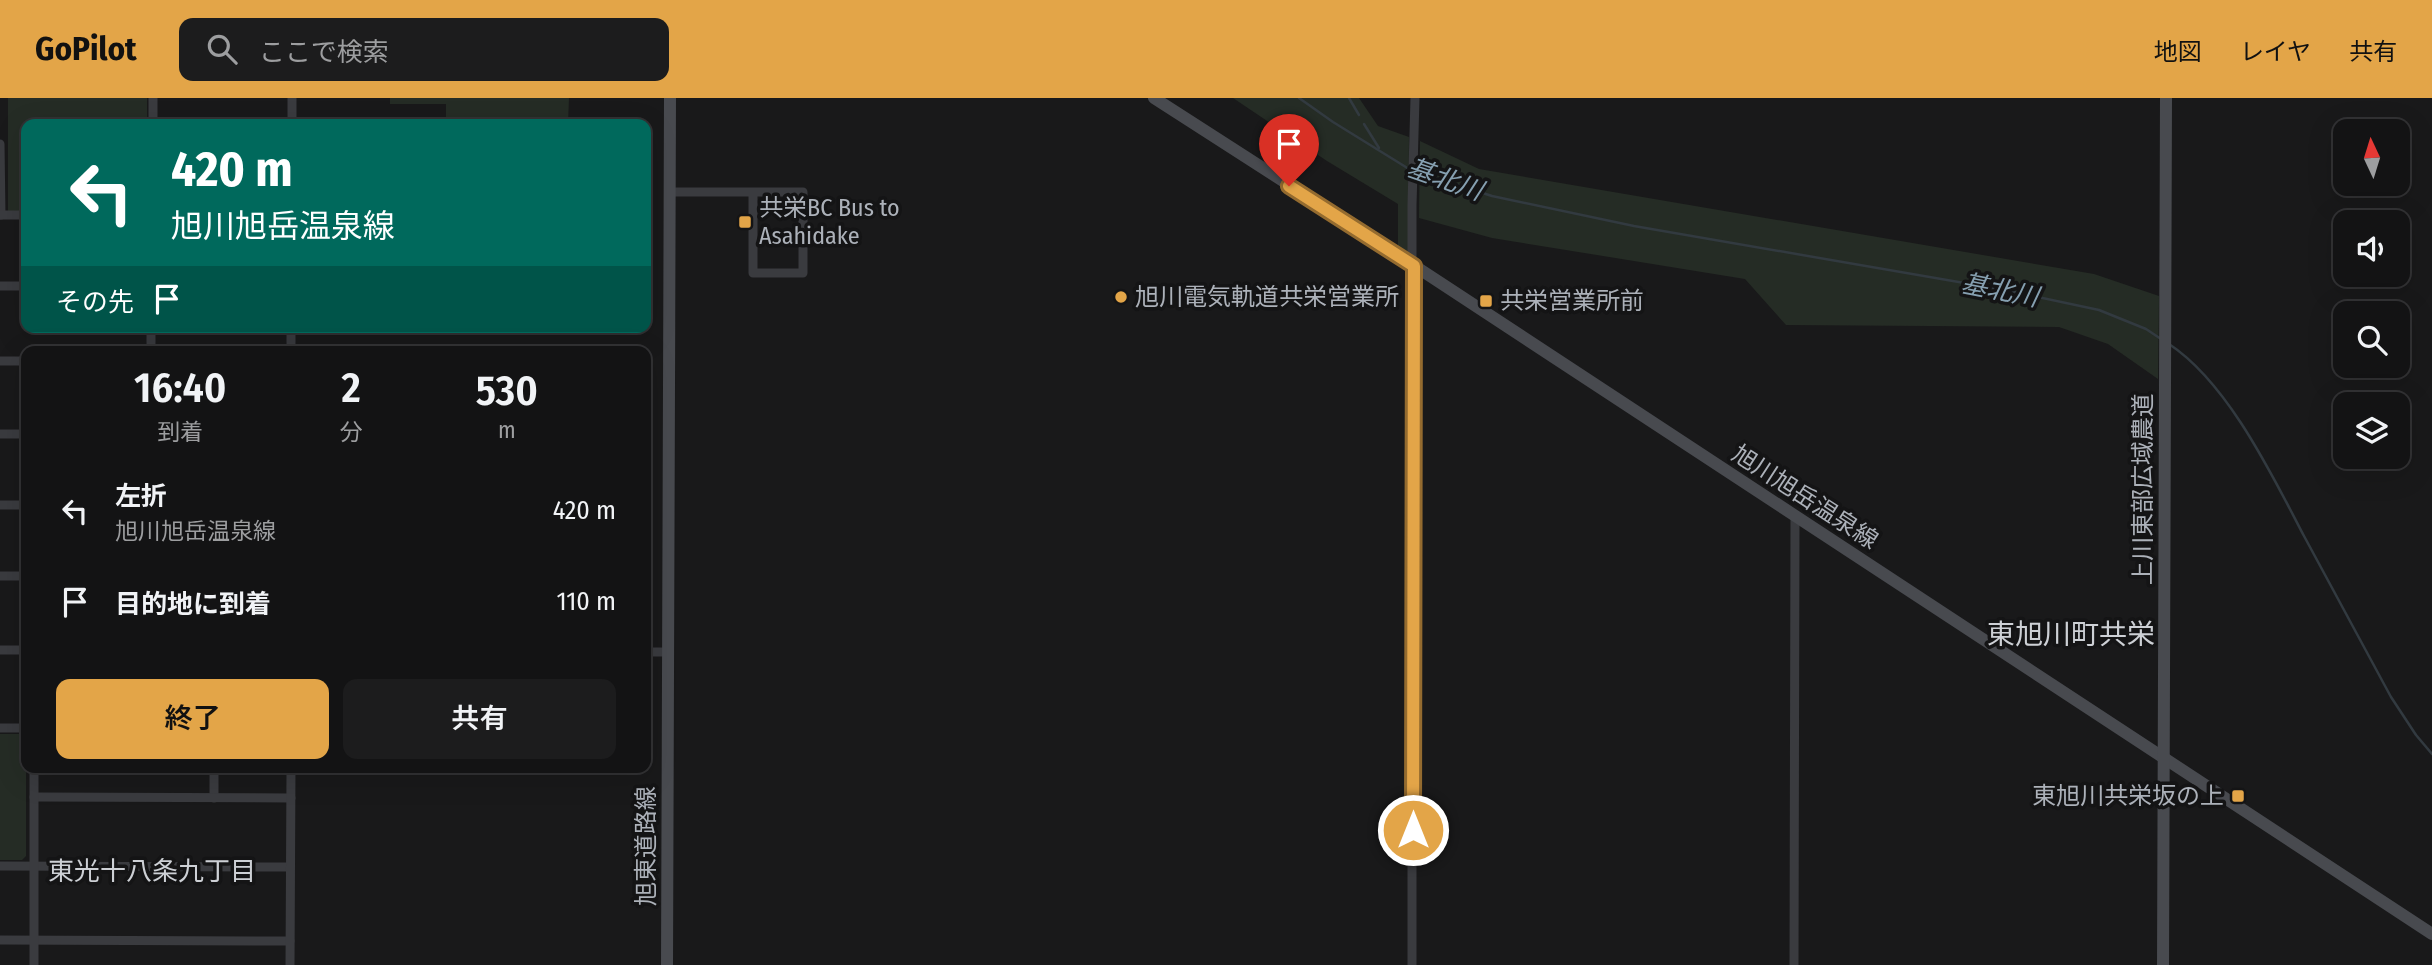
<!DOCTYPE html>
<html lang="ja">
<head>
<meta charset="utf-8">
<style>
	body { margin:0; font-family:"Fira Sans Condensed","Noto Sans JP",sans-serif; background:#1c1c1d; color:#f1f3f6; height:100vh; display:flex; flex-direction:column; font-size:26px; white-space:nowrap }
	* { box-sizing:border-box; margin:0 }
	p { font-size:23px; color:#9d9ea0 }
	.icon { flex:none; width:38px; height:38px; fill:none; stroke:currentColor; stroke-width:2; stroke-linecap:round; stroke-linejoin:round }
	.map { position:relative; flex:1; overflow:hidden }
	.panel { position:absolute; left:21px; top:248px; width:630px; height:427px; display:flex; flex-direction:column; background:#131314; border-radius:14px; box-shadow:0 7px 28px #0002,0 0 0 2px #323234 }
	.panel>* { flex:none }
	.top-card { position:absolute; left:21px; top:21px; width:630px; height:214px; border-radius:14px; box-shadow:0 7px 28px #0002,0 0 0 2px #323234; background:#00695c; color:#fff; overflow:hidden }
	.needle { width:46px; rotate:356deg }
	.tools { position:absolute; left:2333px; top:21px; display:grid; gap:14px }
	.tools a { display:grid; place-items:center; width:77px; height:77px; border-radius:14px; background:#131314; box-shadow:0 7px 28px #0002,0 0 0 2px #323234; font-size:35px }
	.pin { position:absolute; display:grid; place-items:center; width:60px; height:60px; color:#fff; margin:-72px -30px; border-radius:50% 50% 50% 0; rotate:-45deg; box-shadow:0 0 7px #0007 }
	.pin .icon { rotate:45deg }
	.me { position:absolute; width:77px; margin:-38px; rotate:0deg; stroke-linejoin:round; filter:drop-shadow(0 0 5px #0008) }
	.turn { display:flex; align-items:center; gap:24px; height:147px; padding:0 35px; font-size:32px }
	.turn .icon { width:91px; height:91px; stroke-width:2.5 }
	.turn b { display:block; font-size:49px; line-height:60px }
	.then { display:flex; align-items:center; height:66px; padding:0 35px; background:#0003; gap:14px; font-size:26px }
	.eta { display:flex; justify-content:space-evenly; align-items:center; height:119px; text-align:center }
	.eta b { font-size:42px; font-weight:600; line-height:49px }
	.primary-button { display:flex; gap:14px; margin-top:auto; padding:14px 35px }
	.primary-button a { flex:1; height:80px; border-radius:14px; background:#e3a548; color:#111; font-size:28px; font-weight:600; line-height:80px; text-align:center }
	.primary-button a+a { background:#1c1c1d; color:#f1f3f6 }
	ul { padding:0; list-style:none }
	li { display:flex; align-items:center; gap:21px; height:91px; padding:0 35px }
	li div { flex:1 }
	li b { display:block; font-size:26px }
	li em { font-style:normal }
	header { display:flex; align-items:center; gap:42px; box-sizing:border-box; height:98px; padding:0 35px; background:#e3a548; color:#111 }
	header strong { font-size:33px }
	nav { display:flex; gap:38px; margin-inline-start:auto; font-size:24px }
	.search { width:490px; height:63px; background:#1c1c1d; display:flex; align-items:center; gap:18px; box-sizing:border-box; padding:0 24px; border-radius:14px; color:#9d9ea0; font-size:26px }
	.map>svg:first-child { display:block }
</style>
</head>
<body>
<header>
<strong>GoPilot</strong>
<div class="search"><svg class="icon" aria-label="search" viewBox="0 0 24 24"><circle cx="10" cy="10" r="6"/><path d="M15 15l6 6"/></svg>ここで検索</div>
<nav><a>地図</a><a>レイヤ</a><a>共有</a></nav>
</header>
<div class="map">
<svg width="2432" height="867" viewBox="0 0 2432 867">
	<rect width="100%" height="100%" fill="#19191a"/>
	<!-- green -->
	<g fill="#252c25">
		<polygon points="8,0 147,0 147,26 26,26 26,114 8,114"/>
		<polygon points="390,0 569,0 568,26 446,26 446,6 390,6"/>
		<polygon points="1233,0 1359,0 1378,28 1409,39 1408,161 1398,154 1398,106 1327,63"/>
		<polygon points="1420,43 1479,71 2094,176 2159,198 2158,281 2108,246 2059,229 1786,227 1745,181 1492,140 1419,120"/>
		<polygon points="0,636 23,636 26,639 26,758 22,762 0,762"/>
	</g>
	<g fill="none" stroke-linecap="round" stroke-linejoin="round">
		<!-- stream -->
		<g stroke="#323a40" stroke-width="2.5">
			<polyline points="1299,0 1333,24 1409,71"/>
			<polyline points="1349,0 1359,17"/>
			<polyline points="1364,26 1379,50"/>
			<polyline points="1415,73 1492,98 1634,128 2005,192 2099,212 2146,231 2161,241"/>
			<path d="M2169,246c59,39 103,131 135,192 29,54 58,108 87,161l25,38 16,19"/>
		</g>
		<!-- street -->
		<g stroke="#3a3b3f" stroke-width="9">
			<polyline points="153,26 153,0"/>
			<polyline points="292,26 292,0"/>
			<polyline points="0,46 1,117"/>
			<polyline points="670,94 803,94 803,175 753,175 753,94"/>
			<polyline points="0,117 26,117"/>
			<polyline points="0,188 26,188"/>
			<polyline points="151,254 151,229"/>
			<polyline points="291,254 291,229"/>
			<polyline points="0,263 26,263"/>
			<polyline points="0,336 26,336"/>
			<polyline points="0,407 26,407"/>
			<polyline points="0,478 26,478"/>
			<polyline points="0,552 26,552"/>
			<polyline points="646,554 667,554"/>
			<polyline points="0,630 26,630"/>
			<polyline points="214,670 214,700"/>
			<polyline points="34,699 291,700"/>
			<polyline points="0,768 290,769"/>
			<polyline points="0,842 290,843"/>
			<polyline points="34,867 34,670"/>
			<polyline points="290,867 291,670"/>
			<polyline points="1412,867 1412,107 1415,0"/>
			<polyline points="1794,867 1795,418"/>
		</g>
		<!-- secondary -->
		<g stroke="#484a4f" stroke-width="12">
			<polyline points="1154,0 1395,155 2432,836"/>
			<polyline points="667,867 670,0"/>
			<polyline points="2163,867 2166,0"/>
		</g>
	</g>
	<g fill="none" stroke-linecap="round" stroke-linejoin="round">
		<defs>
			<polyline id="route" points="1289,88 1414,168 1413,732"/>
		</defs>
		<!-- route casing -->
		<use href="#route" stroke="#946b2f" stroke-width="18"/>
		<!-- route -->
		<use href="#route" stroke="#e3a548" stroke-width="12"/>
	</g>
	<!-- markers -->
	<g fill="#e3a548" stroke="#141415" stroke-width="2.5">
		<rect x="738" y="117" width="14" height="14" rx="3.5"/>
		<circle cx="1121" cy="199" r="7"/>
		<rect x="1479" y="196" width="14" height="14" rx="3.5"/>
		<rect x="2231" y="691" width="14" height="14" rx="3.5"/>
	</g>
	<g text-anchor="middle" stroke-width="7" stroke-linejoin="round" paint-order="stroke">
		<!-- poi labels -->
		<g font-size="24" fill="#acb1b9" stroke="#141415" text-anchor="start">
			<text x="759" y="118">共栄BC Bus to<tspan x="759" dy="28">Asahidake</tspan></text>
			<text x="1135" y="207">旭川電気軌道共栄営業所</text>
			<text x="1500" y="211">共栄営業所前</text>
			<text x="2224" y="706" text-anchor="end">東旭川共栄坂の上</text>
		</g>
		<!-- street labels -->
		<g font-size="24" fill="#acb1b9" stroke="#141415">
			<text transform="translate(2143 391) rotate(-90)" y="8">上川東部広域農道</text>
			<text transform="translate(1805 399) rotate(33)" y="8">旭川旭岳温泉線</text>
			<text transform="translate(646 748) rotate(-90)" y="8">旭東道路線</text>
		</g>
		<!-- water labels -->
		<g font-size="26" font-style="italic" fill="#86a0b1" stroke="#141415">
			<text transform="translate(1445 81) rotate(19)" y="9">基北川</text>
			<text transform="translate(2000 192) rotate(11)" y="9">基北川</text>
		</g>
		<!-- neighbourhood labels -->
		<g font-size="26" fill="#cdd0d5" stroke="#141415">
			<text x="152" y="782">東光十八条九丁目</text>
		</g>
		<!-- quarter labels -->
		<g font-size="28" fill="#cdd0d5" stroke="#141415">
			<text x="2071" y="546">東旭川町共栄</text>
		</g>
	</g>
</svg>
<div class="tools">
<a><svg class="needle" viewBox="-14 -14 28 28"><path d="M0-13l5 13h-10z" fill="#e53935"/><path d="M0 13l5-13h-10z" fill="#9d9ea0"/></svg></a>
<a><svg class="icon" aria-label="sound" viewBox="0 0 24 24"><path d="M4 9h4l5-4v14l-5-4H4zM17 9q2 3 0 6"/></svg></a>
<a><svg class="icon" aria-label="search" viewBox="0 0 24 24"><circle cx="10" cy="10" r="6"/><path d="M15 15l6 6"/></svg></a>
<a><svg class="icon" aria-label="layers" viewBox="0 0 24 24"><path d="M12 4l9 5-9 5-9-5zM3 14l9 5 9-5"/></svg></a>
</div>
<div class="pin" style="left:1289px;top:88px;background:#d93025"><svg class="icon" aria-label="arrive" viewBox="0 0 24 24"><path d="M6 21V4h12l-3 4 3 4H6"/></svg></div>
<svg class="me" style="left:1413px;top:732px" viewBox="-20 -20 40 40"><circle r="17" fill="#e3a548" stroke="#fff" stroke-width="3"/><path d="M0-11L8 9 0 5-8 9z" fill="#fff"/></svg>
<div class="top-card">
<div class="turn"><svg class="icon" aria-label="left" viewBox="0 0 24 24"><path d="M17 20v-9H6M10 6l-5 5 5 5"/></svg><div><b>420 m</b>旭川旭岳温泉線</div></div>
<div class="then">その先<svg class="icon" aria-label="arrive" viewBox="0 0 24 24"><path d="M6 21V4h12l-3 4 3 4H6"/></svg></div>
</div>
<section class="panel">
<div class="eta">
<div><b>16:40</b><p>到着</p></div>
<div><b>2</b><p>分</p></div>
<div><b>530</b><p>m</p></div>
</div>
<ul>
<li><svg class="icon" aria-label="left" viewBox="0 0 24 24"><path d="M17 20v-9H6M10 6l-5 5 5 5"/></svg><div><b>左折</b><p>旭川旭岳温泉線</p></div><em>420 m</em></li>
<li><svg class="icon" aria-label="arrive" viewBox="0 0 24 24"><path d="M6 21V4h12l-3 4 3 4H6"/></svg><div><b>目的地に到着</b></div><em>110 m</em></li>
</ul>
<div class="primary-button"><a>終了</a><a>共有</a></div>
</section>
</div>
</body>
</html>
